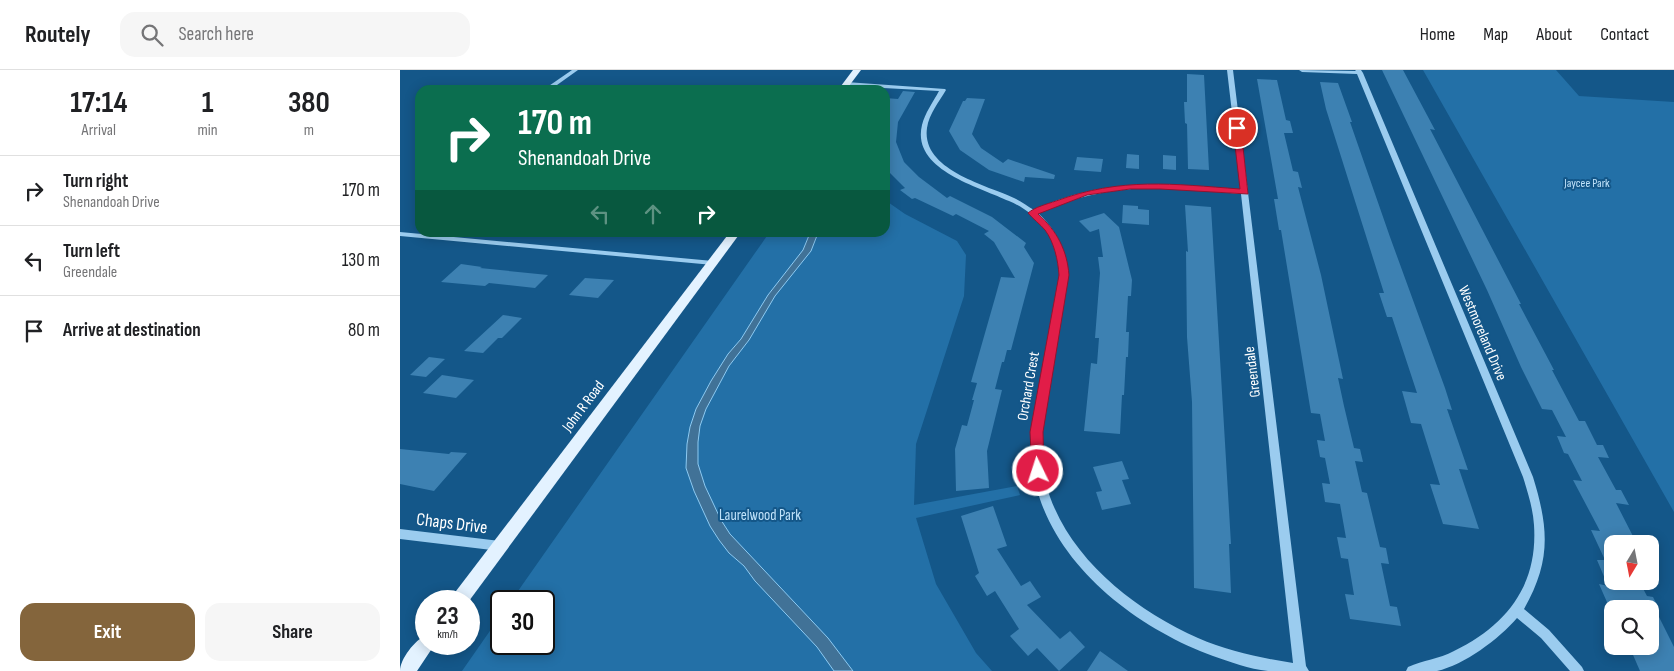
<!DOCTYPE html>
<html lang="en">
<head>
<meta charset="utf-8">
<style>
	body { margin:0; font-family:"Sofia Sans Condensed",sans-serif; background:#f6f6f6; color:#202124; height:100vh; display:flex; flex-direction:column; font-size:19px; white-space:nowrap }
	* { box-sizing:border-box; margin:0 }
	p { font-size:16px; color:#757577 }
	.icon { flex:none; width:28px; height:28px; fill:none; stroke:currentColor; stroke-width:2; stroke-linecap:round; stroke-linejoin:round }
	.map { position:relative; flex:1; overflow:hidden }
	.side { display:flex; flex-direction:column; background:#fff; width:400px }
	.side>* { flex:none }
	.hud { position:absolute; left:15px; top:15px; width:475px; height:152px; border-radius:15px; box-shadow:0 2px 12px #0003; background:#0b6e4f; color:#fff; overflow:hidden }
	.needle { width:32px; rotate:190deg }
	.buttons { position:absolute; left:1204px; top:465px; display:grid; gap:10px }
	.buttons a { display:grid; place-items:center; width:55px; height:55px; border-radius:10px; background:#fff; box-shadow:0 2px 12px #0003; font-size:25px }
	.speed { position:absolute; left:15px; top:520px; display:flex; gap:10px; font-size:25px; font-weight:700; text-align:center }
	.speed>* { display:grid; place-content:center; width:65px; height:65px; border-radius:50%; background:#fff; box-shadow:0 2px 12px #0003; line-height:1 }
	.speed small { font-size:12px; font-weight:400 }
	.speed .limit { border:2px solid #111; border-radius:8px; background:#fff; color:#111 }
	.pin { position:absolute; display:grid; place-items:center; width:42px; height:42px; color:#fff; margin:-21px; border:2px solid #fff; border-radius:50%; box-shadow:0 1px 5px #0007 }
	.me { position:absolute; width:55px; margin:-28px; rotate:356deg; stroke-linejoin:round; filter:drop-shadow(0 0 4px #0008) }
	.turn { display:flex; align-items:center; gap:18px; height:105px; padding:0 20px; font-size:22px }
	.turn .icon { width:65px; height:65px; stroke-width:2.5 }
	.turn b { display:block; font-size:35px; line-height:42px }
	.lanes { display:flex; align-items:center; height:48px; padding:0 20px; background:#0003; justify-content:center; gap:25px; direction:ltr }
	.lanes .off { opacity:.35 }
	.eta { display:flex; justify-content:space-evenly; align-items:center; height:85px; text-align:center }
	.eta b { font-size:30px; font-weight:700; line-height:35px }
	.cta { display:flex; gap:10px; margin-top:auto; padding:10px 20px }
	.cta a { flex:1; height:58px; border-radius:15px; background:#84653c; color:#fff; font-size:20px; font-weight:700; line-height:58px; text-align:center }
	.cta a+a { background:#f6f6f6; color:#202124 }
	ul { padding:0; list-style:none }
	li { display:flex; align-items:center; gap:15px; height:70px; padding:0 20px; border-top:1px solid #e0e0e0 }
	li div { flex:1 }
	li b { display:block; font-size:19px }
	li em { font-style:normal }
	header { display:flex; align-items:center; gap:30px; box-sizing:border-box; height:70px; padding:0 25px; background:#fff; border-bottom:1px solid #e0e0e0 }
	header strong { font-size:24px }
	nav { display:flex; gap:28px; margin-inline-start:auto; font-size:18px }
	.search { width:350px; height:45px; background:#f6f6f6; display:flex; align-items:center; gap:12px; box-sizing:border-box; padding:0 18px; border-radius:15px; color:#757577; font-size:19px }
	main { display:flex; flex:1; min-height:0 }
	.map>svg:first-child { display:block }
</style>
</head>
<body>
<header>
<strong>Routely</strong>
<div class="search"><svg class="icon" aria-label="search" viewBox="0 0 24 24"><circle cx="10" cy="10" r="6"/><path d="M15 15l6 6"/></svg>Search here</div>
<nav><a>Home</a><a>Map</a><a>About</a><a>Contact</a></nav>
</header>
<main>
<section class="side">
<div class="eta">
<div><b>17:14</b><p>Arrival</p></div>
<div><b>1</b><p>min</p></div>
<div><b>380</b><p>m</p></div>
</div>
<ul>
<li><svg class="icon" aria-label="right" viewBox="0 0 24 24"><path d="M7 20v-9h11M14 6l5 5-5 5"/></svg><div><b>Turn right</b><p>Shenandoah Drive</p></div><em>170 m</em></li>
<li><svg class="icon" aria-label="left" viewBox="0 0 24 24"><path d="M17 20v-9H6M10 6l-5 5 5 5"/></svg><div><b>Turn left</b><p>Greendale</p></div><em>130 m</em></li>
<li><svg class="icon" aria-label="arrive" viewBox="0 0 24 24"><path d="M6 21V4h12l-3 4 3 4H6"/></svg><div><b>Arrive at destination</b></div><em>80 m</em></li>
</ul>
<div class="cta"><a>Exit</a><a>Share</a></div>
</section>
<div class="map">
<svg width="1274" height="601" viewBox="0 0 1274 601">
	<rect width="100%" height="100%" fill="#145789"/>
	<!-- green -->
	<g fill="#2370a7">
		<polygon points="1023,0 1156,0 1179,26 1274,32 1274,442"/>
		<polygon points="485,130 505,144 557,171 566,185 564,226 516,374 514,435 617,416 620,425 516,448 536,514 576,583 592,601 62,601 101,545 101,574 144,574 144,531 111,531 369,163 485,162"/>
	</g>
	<!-- water -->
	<polygon fill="#417297" stroke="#8dcaf2" points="410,163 418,163 411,181 375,226 349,270 329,296 306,339 300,356 298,372 298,394 305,416 321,450 330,464 428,568 453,601 434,601 417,577 355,511 344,496 329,483 319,470 310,456 294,421 286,398 287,374 290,357 296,339 311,311 328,284 341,269 368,225 403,180"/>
	<!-- building -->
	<g fill="#3d81b2">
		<polygon points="982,0 1003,0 1035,60 1030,59 1121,234 1119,234 1154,300 1152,300 1179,351 1185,351 1197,375 1203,375 1209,388 1198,387 1216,420 1221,420 1229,435 1216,433 1237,474 1212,474 1212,511 1239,511 1247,526 1253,527 1259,539 1255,539 1274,577 1274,601 1240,601 1230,578 1240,580 1239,576 1250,576 1250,539 1210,539 1199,514 1208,516 1197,490 1205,490 1191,460 1200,461 1173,410 1182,411 1168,384 1164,383 1157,366 1166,367 1152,340 1142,339 1121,297 1087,220"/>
		<polygon points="787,4 804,5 809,100 788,99 787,54 785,53 784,32 787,32"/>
		<polygon points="857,9 877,10 886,50 890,51 893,63 884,63 893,101 898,102 902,118 898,117 921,205 943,309 938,308 944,336 954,378 960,379 963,392 955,391 962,422 967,423 980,477 986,478 989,494 981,493 990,536 997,537 1001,556 950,549 945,524 954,525 948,489 941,488 937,467 946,468 940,434 925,432 922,413 930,414 925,388 920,387 917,370 925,371 920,344 911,343 881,160 879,160 874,129 878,129"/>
		<polygon points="920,12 938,13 952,52 950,52 990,167 1045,318 1052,340 1047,339 1068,400 1059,399 1079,459 1043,454 1030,414 1040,415 1021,354 1011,353 1002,321 1017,323 992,247 987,247 979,223 984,223 926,39"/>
		<polygon points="503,21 515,22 498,52 496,72 504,92 519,107 547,128 550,126 592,147 626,173 624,177 634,193 611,280 607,280 604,292 602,292 595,319 602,320 587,381 589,418 556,421 555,379 562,355 567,356 574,330 572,330 577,313 571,312 601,207 615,208 594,172 584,164 589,161 556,144 553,146 515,128 512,129 500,120 505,118 485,98 485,28 498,29"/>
		<polygon points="567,28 585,29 572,64 581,78 603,93 608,89 655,105 654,109 625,107 624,112 589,100 560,80 549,61 563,31 565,31"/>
		<polygon points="727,84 739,85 739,99 726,98"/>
		<polygon points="763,85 776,86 776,100 763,99"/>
		<polygon points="677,87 703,89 701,102 674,100"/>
		<polygon points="723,135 738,136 738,139 749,140 749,155 722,153"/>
		<polygon points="785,135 811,137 831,474 829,474 831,523 794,518 792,332 787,267 786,181 788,182"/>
		<polygon points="704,143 719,157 732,210 731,226 728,226 726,262 729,262 728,287 726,287 724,325 722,325 720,364 684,361 691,293 697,294 699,268 695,268 700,203 698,187 703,187 699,159 690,162 679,151"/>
		<polygon points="61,194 82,197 80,198 148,205 135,218 89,213 85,216 41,212"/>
		<polygon points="185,208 214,210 198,228 169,225"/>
		<polygon points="103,245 122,248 102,268 98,268 83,283 64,281"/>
		<polygon points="29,287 45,289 26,307 10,305"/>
		<polygon points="42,305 74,310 56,328 23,323"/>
		<polygon points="0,379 49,384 51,382 67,383 34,421 0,414"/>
		<polygon points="722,391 729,409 722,410 731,434 702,440 696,422 702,421 693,397"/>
		<polygon points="593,436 607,476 597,479 621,516 630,511 641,527 627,535 660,569 670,561 685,577 659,601 637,578 628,586 610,566 619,559 595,521 587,526 575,506 579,503 561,446"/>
		<polygon points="700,581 728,601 687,601"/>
	</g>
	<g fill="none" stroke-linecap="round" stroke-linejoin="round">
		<!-- minor -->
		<g fill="#9bccef" fill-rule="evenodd">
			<polygon points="172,0 178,0 150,20 143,20"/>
			<path d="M827,0h6l73,596 3,5c-13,0 -28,0 -41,0 -19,-2 -38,-9 -55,-15 -82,-30 -173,-101 -181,-195 -2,-29 4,-57 10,-86 6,-33 12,-67 18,-100 -1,-16 -4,-34 -14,-47 -10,-11 -23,-21 -37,-27 -29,-14 -98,-31 -87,-76 3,-12 11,-23 17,-34l-93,-5 -3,-2 3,-2 99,7 1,1c-7,12 -17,24 -19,38 -6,42 59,57 87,70 7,3 13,8 20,12 71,-33 131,-27 207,-20zM746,118l39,1 56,5 52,469c-32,-5 -65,-12 -95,-25 -74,-33 -151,-97 -157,-184 -1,-26 5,-52 9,-78 6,-34 12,-67 18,-101 -3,-25 -11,-45 -30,-62 35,-16 69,-23 108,-25z"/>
			<path d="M899,0l57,1 -1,-1h6l2,3 170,404c16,52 18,84 -9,132l25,21 33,37 2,4h-14l-29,-33 -24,-20c-18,21 -53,47 -80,53 -10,0 -21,0 -31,0l2,-4c15,-7 31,-8 46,-16 53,-26 84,-66 80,-126 -1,-16 -6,-32 -11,-48l-166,-403 -55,-2z"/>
			<polygon points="0,162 313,191 317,193 313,195 0,166"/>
			<polygon points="0,459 100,471 104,473 105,476 104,479 100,481 0,469"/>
		</g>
		<!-- major -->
		<g fill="#e3f2ff" fill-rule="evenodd">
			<polygon points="453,0 461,0 446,20 438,20"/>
			<polygon points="330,162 341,162 69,531 51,531 53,525"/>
			<path d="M26,565v9h9l-18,27h-17c0,-12 15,-31 26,-36z"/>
		</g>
	</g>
	<!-- route -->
	<path fill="#e11d48" stroke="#92132f" d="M837,55l4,3 7,66 -88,-5h-30l-43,6 -49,19c19,17 29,36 31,61l-26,157 1,39 -1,4 -5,1 -5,-1 -1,-4 -2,-39 29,-157c-1,-15 -5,-33 -14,-45 -5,-6 -12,-11 -17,-17 7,-6 19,-9 28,-12 65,-24 117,-17 184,-12l-7,-61z"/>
	<g text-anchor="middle" stroke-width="4" stroke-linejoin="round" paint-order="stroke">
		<!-- far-park labels -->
		<g font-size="12" fill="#c1e3fb" stroke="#145789">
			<text x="1187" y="117">Jaycee Park</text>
		</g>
		<!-- street labels -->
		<g font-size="15" fill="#fff" stroke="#145789">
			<text transform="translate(1083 263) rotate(67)" y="5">Westmoreland Drive</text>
			<text transform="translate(852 302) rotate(-97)" y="5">Greendale</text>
			<text transform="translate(628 316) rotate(-80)" y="5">Orchard Crest</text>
			<text transform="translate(183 336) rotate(-53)" y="5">John R Road</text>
		</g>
		<!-- park labels -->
		<g font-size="15" fill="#c1e3fb" stroke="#145789">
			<text x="360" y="450">Laurelwood Park</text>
		</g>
		<!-- near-street labels -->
		<g font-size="18" fill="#fff" stroke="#145789">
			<text transform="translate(52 453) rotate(7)" y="6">Chaps Drive</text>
		</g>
	</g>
</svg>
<div class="buttons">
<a><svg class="needle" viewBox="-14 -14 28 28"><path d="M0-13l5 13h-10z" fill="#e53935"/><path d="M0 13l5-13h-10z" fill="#757577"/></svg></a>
<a><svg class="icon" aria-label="search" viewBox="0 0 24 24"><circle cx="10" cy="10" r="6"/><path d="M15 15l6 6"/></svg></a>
</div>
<div class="speed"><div>23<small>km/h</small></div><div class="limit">30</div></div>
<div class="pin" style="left:837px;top:58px;background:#d93025"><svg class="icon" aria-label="arrive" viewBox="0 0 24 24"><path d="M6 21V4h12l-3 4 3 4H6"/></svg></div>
<svg class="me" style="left:638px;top:401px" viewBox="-20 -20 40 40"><circle r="17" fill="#e11d48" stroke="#fff" stroke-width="3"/><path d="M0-11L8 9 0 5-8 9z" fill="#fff"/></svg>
<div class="hud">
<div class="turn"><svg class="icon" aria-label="right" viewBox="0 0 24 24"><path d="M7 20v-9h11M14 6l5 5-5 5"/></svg><div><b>170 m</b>Shenandoah Drive</div></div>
<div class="lanes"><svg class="icon off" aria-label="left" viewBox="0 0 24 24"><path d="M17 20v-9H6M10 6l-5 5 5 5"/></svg><svg class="icon off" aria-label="ahead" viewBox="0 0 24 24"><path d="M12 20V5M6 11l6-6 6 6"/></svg><svg class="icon" aria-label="right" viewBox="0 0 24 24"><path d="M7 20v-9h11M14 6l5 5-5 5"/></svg></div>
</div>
</div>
</main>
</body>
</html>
